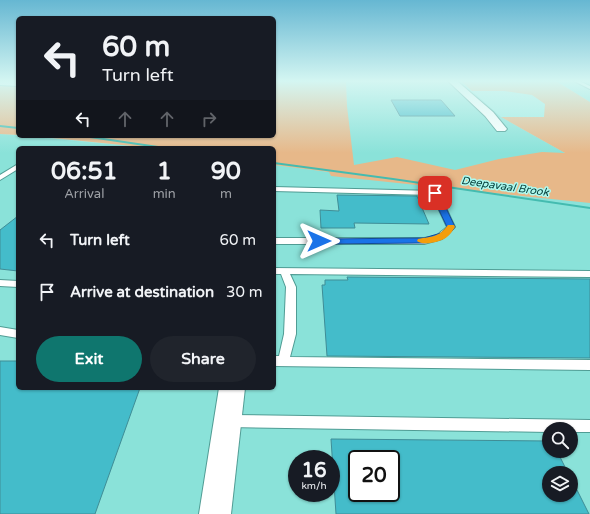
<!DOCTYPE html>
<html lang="en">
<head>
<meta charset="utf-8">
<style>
	body { margin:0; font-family:"Varela Round",sans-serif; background:#20242c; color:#f1f3f6; height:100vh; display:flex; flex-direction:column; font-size:15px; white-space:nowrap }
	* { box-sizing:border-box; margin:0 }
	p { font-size:13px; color:#9ea1a6 }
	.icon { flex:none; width:22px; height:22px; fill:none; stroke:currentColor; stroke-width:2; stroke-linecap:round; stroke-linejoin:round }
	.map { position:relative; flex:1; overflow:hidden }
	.drawer { position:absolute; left:16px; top:146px; width:260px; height:244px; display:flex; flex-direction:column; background:#171b24; border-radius:6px; box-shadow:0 1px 3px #0004 }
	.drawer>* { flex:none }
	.banner { position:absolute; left:16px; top:16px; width:260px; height:122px; border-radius:6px; box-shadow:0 1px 3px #0004; background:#171b24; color:#f1f3f6; overflow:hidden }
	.buttons { position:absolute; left:542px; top:422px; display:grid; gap:8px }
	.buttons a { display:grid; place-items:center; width:36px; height:36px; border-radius:50%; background:#171b24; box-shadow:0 1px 3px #0004; font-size:20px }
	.speed { position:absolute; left:288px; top:450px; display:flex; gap:8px; font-size:20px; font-weight:700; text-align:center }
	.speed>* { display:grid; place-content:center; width:52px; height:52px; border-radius:50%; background:#171b24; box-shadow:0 1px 3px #0004; line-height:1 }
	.speed small { font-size:10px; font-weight:400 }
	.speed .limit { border:2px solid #111; border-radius:6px; background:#fff; color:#111 }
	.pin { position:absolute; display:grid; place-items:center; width:34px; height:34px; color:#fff; margin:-17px; border-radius:8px; box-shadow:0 2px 6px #0006 }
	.me { position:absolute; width:44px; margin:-22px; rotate:90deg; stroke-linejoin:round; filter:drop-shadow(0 0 3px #0008) }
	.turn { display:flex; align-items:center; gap:14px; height:84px; padding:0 20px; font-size:18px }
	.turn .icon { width:52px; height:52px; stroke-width:2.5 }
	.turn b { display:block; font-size:28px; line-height:34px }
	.lanes { display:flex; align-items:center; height:38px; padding:0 20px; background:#0003; justify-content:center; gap:20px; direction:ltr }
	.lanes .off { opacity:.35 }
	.eta { display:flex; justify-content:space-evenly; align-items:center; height:68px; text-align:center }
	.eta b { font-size:24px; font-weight:700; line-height:28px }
	.primary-button { display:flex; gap:8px; margin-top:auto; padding:8px 20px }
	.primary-button a { flex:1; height:46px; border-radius:24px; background:#0f766e; color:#fff; font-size:16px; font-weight:700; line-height:46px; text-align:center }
	.primary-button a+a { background:#20242c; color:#f1f3f6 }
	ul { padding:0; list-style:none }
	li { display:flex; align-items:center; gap:12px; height:52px; padding:0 20px }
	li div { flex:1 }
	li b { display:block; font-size:15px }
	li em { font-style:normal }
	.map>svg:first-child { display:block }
</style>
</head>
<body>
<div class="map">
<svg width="590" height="514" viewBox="0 0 590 514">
	<rect width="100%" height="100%" fill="#a0ece3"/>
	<!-- built -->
	<g fill="#8ae2d9" fill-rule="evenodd">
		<path d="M346,81h115l40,36 89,50v347h-590v-380l152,14h-134v240h256v-223l55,7 18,-66zM549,429h22v22h-22zM297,459h34v34h-34zM357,459h34v34h-34zM549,473h22v22h-22z"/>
		<polygon points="556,81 590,81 590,102"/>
	</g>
	<!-- green -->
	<g fill="#e7b889">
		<polygon points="274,81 346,81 347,106 354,165 397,157 455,170 499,159 542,152 565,153 501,117 544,117 545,104 532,95 504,91 472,91 461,81 556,81 590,102 590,203 331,176 329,172 274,165 274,148 152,148 32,136 274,136"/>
		<polygon points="0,84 18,87 18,135 0,134"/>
	</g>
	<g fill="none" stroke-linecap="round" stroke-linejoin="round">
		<!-- stream -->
		<g fill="#44bbb0" fill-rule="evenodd">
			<polygon points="0,125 18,127 18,129 0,127"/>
			<polygon points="81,136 90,136 165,147 167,148 158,148 83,137"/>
			<polygon points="274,162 393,178 590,207 590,209 393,180 274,164"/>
		</g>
	</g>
	<!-- building -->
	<g fill="#44bcca" stroke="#3f8d96" fill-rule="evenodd">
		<polygon points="391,100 441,100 455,116 400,116"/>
		<polygon points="337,195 417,196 429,224 354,223 355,228 321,228 320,210 339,211"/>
		<polygon points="18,216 18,271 0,269 0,230"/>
		<polygon points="347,277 590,279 590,358 327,356 322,285 325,285 325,280 348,280"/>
		<polygon points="0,361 18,361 18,388 140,388 95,514 0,514"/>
		<path d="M331,439l218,2v10h8l11,22h-19v22h22v-17l18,36h-253zM357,459h34v34h-34z"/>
	</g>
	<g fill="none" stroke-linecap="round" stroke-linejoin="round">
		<defs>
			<g id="lane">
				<polygon points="574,81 579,81 590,86 590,89"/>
				<polygon points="18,164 18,169 0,180 0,175"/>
				<polygon points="274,187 435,191 439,193 455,227 442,239 424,244 274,244 274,238 424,238 436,236 447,227 432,195 274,191"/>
				<polygon points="274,268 590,271 590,277 290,274 296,287 296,334 290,357 590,360 590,370 274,366 274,356 279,356 284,334 286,287 281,274 274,274"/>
				<polygon points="0,280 18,281 18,287 0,286"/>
				<polygon points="0,327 18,330 18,338 0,335"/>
				<polygon points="229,415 590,420 590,432 571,432 571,429 549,429 549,432 229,427 224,425 222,421 224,417"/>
			</g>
			<g id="street">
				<polygon points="0,81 18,81 18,86 0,85"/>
				<polygon points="448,81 457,81 493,112 507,129 505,131 497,131 485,116"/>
				<polygon points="219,388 245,388 231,514 199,514"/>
			</g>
		</defs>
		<!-- lane casing -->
		<use href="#lane" stroke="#509c94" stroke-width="2"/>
		<!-- street casing -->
		<use href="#street" stroke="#509c94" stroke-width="2"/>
		<!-- lane -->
		<use href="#lane" fill="#fff" fill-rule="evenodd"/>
		<!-- street -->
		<use href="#street" fill="#fff" fill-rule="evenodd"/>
	</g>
	<!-- sky -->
	<linearGradient id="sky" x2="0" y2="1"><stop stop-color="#66b7d2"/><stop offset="0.53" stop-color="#d4f6f2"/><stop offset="1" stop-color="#d4f6f2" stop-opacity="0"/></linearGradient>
	<rect width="590" height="153" fill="url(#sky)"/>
	<!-- route -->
	<path fill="#1a73e8" stroke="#114b97" d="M435,191l4,2 16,34c-9,13 -16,14 -31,16l-105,1 -4,-3 4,-2 105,-1 17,-5 6,-6 -16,-34z"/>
	<!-- slow -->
	<path fill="#f59e0b" d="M448,225h6l1,2c-2,3 -5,8 -8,10 -6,5 -24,9 -30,4l1,-2c15,-3 20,-1 30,-14z"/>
	<g text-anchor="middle" stroke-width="3" stroke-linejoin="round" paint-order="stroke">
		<!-- far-water labels -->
		<g font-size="11" font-style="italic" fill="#043c38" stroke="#adfaf0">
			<text transform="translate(505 186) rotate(8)" y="4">Deepavaal Brook</text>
		</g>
	</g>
</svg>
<div class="buttons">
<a><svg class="icon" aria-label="search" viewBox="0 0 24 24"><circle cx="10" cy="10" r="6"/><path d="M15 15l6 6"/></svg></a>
<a><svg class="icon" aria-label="layers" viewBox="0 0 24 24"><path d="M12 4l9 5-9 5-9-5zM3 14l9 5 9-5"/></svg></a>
</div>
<div class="speed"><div>16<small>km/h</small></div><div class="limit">20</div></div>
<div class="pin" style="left:435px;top:193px;background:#d93025"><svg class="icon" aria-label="arrive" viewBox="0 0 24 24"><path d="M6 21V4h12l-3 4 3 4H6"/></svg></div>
<svg class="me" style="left:319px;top:241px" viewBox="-20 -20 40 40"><path d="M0-17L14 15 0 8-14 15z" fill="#1a73e8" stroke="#fff" stroke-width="4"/></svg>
<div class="banner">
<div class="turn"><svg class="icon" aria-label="left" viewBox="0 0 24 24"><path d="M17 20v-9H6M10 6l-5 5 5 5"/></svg><div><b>60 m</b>Turn left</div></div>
<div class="lanes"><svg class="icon" aria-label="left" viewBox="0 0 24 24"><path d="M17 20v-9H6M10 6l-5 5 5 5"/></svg><svg class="icon off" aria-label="ahead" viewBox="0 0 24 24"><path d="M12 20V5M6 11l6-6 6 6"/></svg><svg class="icon off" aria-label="ahead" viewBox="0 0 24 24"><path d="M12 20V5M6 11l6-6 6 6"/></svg><svg class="icon off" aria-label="right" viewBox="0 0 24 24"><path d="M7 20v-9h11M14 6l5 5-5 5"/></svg></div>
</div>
<section class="drawer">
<div class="eta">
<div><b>06:51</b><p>Arrival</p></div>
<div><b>1</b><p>min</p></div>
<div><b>90</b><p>m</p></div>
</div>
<ul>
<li><svg class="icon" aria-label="left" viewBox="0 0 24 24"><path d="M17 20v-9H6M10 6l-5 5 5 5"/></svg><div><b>Turn left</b></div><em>60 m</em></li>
<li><svg class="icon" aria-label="arrive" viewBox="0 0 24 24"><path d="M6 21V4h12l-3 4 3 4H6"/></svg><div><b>Arrive at destination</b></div><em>30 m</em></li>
</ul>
<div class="primary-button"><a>Exit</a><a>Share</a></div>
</section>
</div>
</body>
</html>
